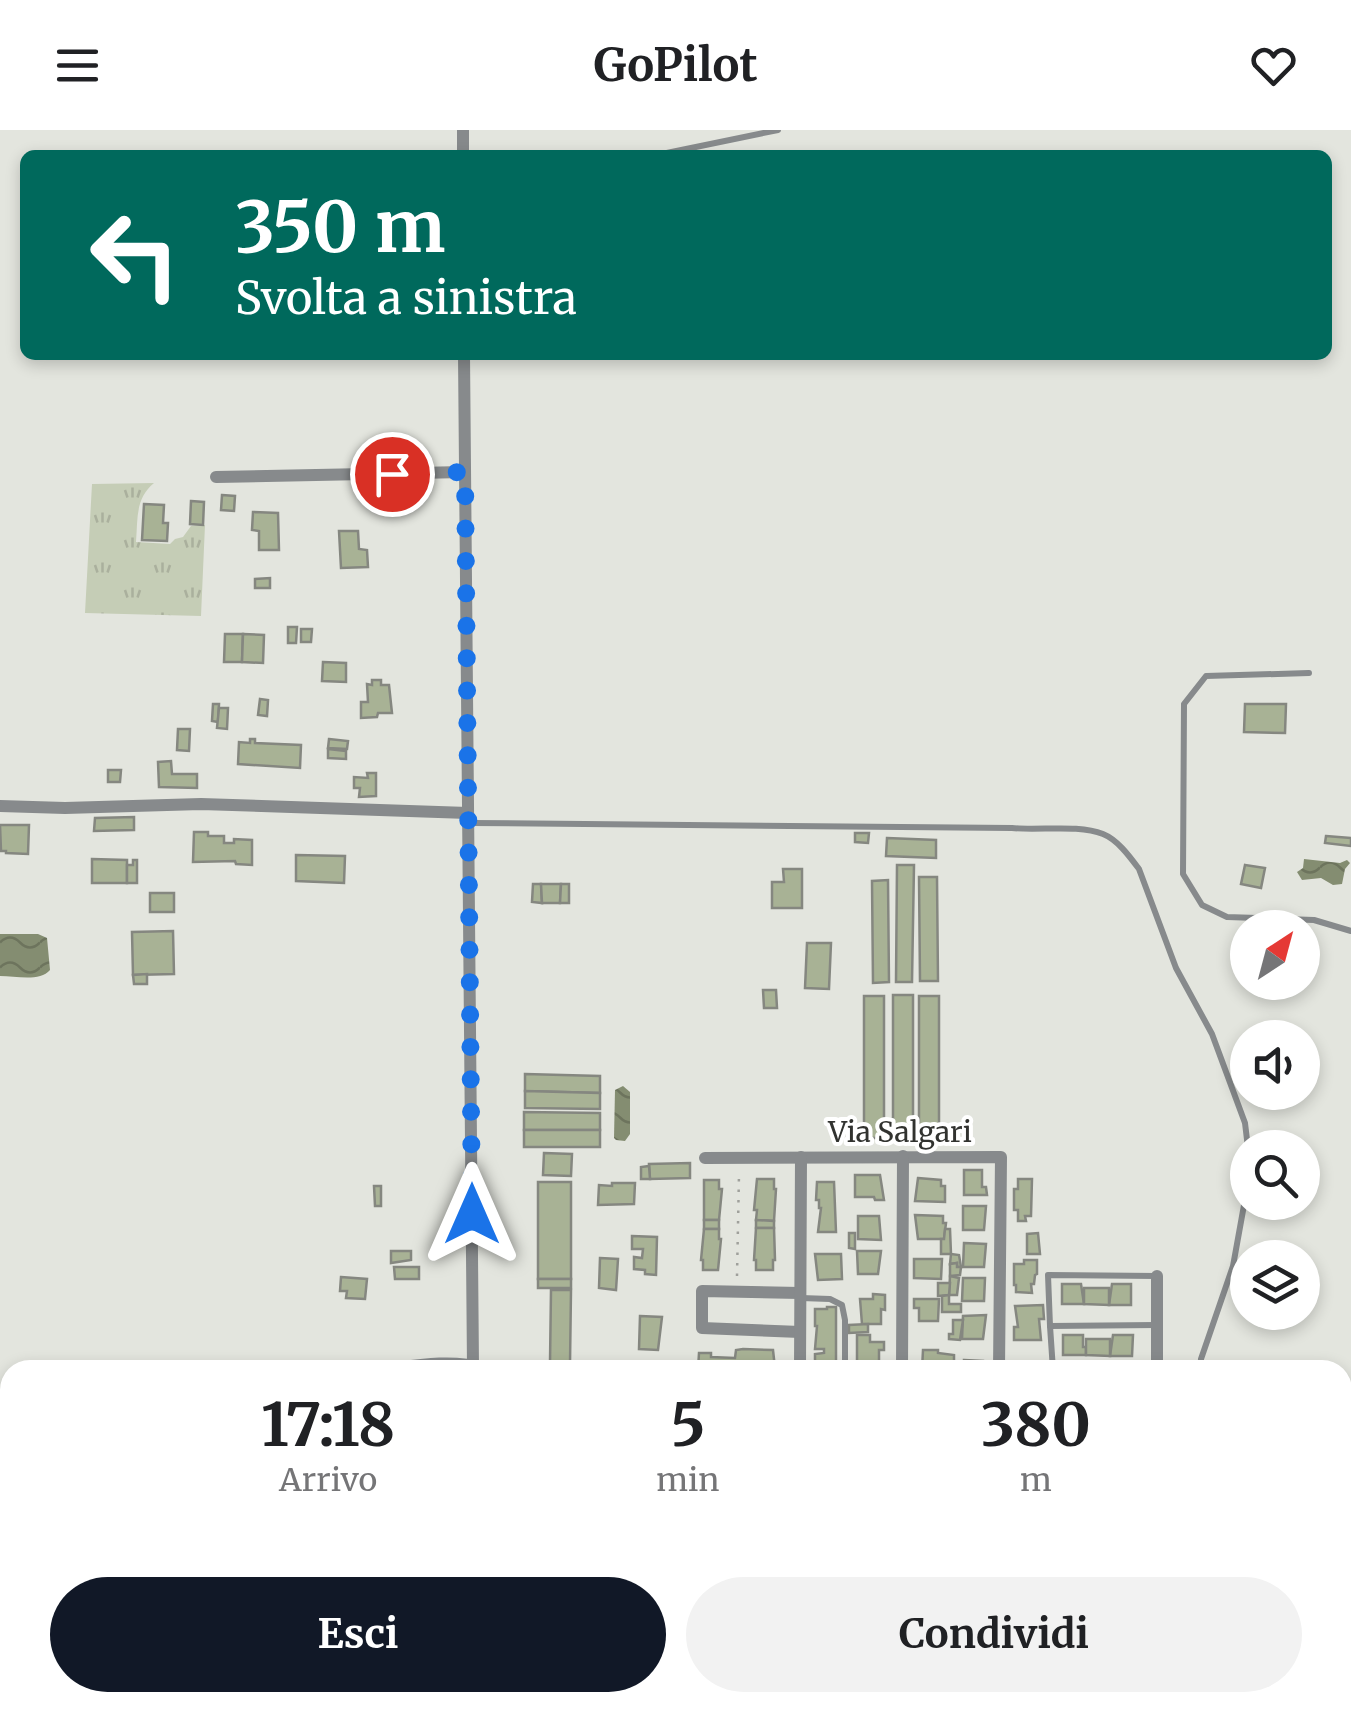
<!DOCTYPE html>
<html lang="it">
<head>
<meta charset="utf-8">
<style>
	body { margin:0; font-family:Merriweather,serif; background:#f2f2f2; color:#202124; height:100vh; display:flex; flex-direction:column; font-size:38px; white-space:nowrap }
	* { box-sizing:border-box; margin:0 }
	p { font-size:32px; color:#757577 }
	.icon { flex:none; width:55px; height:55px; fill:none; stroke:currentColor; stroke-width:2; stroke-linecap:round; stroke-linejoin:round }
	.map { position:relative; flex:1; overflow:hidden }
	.side { position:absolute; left:0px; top:1230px; width:1352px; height:352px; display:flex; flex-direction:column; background:#fff; border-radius:30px 30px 0 0; box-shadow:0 5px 15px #0003 }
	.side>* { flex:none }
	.guide { position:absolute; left:20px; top:20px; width:1312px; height:210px; border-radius:15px; box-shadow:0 5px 15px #0003; background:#00695c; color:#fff; overflow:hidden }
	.needle { width:65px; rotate:36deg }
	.buttons { position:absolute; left:1230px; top:780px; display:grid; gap:20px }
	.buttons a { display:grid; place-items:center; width:90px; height:90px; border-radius:50%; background:#fff; box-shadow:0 5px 15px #0003; font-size:50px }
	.pin { position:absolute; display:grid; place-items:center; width:85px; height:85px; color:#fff; margin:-42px; border:5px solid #fff; border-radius:50%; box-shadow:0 2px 10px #0007 }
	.me { position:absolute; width:110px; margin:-55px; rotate:0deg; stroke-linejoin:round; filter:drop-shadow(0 0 8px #0008) }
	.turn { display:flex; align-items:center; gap:35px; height:210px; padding:0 50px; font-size:45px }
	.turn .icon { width:130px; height:130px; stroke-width:2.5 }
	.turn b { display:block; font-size:70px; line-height:85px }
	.eta { display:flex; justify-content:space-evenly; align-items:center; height:170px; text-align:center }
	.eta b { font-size:60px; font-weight:700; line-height:70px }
	.primary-button { display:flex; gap:20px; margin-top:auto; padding:20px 50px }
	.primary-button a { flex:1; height:115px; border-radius:60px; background:#111827; color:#fff; font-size:40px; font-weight:700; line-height:115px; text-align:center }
	.primary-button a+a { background:#f2f2f2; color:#202124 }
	header { display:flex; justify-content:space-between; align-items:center; height:130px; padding:0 50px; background:#fff; font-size:45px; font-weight:700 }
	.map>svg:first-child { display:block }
</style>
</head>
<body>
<header><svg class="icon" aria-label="menu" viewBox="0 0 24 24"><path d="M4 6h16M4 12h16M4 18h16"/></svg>GoPilot<svg class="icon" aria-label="heart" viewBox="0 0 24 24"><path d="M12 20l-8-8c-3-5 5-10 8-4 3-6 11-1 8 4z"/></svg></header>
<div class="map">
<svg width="1351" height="1581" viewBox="0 0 1351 1581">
	<defs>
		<pattern id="grass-tufts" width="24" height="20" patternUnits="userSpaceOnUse" patternTransform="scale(2.5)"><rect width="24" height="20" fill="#c5cdb6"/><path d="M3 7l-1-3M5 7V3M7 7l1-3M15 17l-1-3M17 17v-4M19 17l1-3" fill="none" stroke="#aab09d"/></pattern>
		<pattern id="water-waves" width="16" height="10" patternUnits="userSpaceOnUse" patternTransform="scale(2.5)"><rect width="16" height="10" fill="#848d71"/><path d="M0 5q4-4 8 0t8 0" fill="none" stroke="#6d745d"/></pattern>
	</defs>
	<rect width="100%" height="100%" fill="#e3e5de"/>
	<!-- grass -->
	<path fill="url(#grass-tufts)" d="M154,353c-19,16 -16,35 -18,59l34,2 5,-5 8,-2 8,-11 14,-1 -4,91 -116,-3 7,-129z"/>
	<!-- water -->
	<g fill="url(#water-waves)">
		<polygon points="1304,729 1340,733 1347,730 1350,733 1345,739 1342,754 1333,755 1321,748 1302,750 1297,742 1303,738"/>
		<path d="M0,804h38l9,4 3,32c-10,12 -34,6 -50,6z"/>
		<polygon points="623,956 630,962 630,1004 625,1011 616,1010 614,1008 615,960"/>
	</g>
	<!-- building -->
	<g fill="#a8b295" stroke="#858780" stroke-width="2.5">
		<polygon points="383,356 405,356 406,365 384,366"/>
		<polygon points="222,365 235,366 234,381 221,380"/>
		<polygon points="191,371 204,372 203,395 190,394"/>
		<polygon points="144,374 164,375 163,393 168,393 167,411 142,410"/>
		<polygon points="253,382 278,383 279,420 259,420 259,401 252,400"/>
		<polygon points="339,401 358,401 359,419 367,420 368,437 341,438"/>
		<polygon points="270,448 270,458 255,458 255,449"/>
		<polygon points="288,497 297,497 296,513 288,513"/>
		<polygon points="301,499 312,499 311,512 301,512"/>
		<polygon points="225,504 243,504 242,532 224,532"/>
		<polygon points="243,504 264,505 263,533 242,532"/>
		<polygon points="323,532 346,533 346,552 322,551"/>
		<polygon points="372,550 381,550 381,555 389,555 392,583 378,583 377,587 361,588 361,572 368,572 367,554 372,555"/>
		<polygon points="260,569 268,570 267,586 258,585"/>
		<polygon points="213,574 219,574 218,592 212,591"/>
		<polygon points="1245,574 1286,574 1285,603 1244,602"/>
		<polygon points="219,578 228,578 227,599 217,598"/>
		<polygon points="178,599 190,599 189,621 177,620"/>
		<polygon points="250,609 255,609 255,613 301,615 300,638 238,634 239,612 250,613"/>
		<polygon points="329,609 348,611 347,619 328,618"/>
		<polygon points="328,619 346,621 346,629 328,628"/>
		<polygon points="171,631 172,644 197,644 197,658 159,657 158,632"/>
		<polygon points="108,640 121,640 120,652 108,652"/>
		<polygon points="367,643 376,643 376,666 359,667 360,658 354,658 354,647 368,648"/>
		<polygon points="134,687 134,700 94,701 95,688"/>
		<polygon points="0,695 29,695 28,724 6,723 6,721 1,721"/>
		<polygon points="194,702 208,702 208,706 224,706 224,713 234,713 234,709 252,710 252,735 236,734 235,731 193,732"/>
		<polygon points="855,703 869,703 868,713 855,712"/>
		<polygon points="1326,706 1351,708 1351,716 1325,713"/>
		<polygon points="887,708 936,710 936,728 886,726"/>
		<polygon points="296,725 345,726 344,753 296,751"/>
		<polygon points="92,729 127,730 127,753 92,753"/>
		<polygon points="133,730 137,730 137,753 127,753 127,735 133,735"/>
		<polygon points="897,735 914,735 912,852 896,852"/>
		<polygon points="1245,735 1265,738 1261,758 1241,754"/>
		<polygon points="783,739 802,739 802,778 772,778 772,752 784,752"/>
		<polygon points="919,747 937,747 938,851 920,851"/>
		<polygon points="888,750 889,852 873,853 872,751"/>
		<polygon points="533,754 541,754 542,773 532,772"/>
		<polygon points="541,754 561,754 560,773 542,773"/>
		<polygon points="561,754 569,754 569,773 560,773"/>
		<rect x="150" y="763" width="24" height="19"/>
		<polygon points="173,801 174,844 133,845 132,802"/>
		<polygon points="807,813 831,813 829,859 805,858"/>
		<polygon points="147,844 147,854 134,854 133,845"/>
		<polygon points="763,860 776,860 777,878 764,878"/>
		<rect x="893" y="865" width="20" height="142"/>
		<rect x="864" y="866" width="20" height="142"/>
		<rect x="919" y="866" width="20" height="142"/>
		<polygon points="525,944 600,946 600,963 525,961"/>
		<polygon points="525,961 600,963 600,979 525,978"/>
		<polygon points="524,982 600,983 600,1000 524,1000"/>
		<rect x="524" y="1000" width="76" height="17"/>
		<polygon points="544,1023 572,1024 571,1046 543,1045"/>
		<polygon points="690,1033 690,1048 650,1049 649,1034"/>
		<polygon points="649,1036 650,1049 641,1049 641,1037"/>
		<polygon points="964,1040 982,1040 982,1057 986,1057 987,1065 964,1065"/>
		<polygon points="855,1045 880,1045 884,1070 875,1070 874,1067 855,1067"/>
		<polygon points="918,1048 941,1050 941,1056 945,1056 945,1072 915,1071"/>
		<polygon points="757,1049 774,1049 774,1059 776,1059 774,1091 756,1090 757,1080 754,1080"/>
		<polygon points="1018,1049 1032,1049 1031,1086 1025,1086 1026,1091 1018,1091 1018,1080 1014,1080 1014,1059 1018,1059"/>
		<polygon points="704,1050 719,1050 719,1059 722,1059 719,1090 704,1090"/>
		<rect x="538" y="1052" width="33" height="97"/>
		<polygon points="817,1052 834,1052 836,1102 818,1102 821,1078 819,1078 819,1070 816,1070"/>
		<polygon points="612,1053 635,1053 634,1074 598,1075 599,1055 612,1056"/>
		<polygon points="374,1056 381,1056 381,1076 375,1076"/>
		<polygon points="963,1076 986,1076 984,1100 963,1100"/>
		<polygon points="915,1085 943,1086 943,1093 946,1093 944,1109 918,1109"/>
		<polygon points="858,1086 879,1086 881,1110 858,1109"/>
		<rect x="704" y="1090" width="15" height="9"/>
		<polygon points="756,1090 774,1091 774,1098 756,1098"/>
		<polygon points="756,1098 774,1098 775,1130 773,1130 773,1140 756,1140 756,1130 754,1130"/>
		<polygon points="704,1099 719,1099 719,1109 721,1109 718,1140 703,1140 703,1130 701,1130"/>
		<polygon points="945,1099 950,1099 951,1124 941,1124 941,1109 944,1109"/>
		<polygon points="849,1103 855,1103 855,1119 849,1118"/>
		<polygon points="1038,1103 1040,1124 1027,1124 1027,1104"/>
		<polygon points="632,1106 657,1107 656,1145 645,1144 645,1140 634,1139 634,1127 642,1128 643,1119 632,1119"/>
		<polygon points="964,1113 986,1114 984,1137 963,1137"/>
		<polygon points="391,1121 411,1121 411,1130 391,1133"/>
		<polygon points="857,1121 881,1121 878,1144 858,1144"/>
		<polygon points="815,1124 841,1124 842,1149 818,1150"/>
		<polygon points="951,1124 959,1125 961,1137 957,1137 957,1133 950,1134"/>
		<polygon points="600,1128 618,1129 616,1160 599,1158"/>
		<polygon points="914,1129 942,1129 941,1149 914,1148"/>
		<polygon points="1024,1130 1037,1130 1037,1144 1035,1145 1034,1154 1031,1154 1032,1163 1016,1162 1016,1155 1014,1155 1014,1134 1024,1134"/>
		<polygon points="957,1133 957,1137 961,1137 960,1145 950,1146 950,1134"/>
		<polygon points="394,1137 419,1137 419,1149 395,1149"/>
		<polygon points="950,1146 959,1148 957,1165 949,1165"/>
		<polygon points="341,1147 367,1149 365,1169 346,1168 347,1161 340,1161"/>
		<polygon points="963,1148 985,1148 984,1171 962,1171"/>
		<rect x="538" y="1149" width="33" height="9"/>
		<polygon points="938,1153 950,1153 949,1165 938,1166"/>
		<polygon points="1062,1154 1081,1154 1084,1174 1062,1174"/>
		<polygon points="1112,1154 1131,1154 1131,1175 1109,1175"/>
		<polygon points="1084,1158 1109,1158 1109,1175 1084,1174"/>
		<polygon points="551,1160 571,1160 570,1234 550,1233"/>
		<polygon points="873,1164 885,1165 885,1180 881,1179 881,1194 862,1194 860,1169 873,1169"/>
		<polygon points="949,1165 949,1174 961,1174 961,1182 942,1182 942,1166"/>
		<polygon points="914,1169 939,1169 938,1191 919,1191 919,1178 914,1178"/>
		<polygon points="1043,1175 1044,1189 1039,1189 1041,1210 1014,1210 1014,1197 1018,1197 1015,1176"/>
		<polygon points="827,1177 836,1177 836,1240 815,1238 815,1224 824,1223 824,1219 815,1219 817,1196 815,1196 815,1179 827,1179"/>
		<polygon points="986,1185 983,1209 962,1209 963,1186"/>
		<polygon points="640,1186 662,1187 658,1220 639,1219"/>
		<polygon points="953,1190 963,1190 960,1210 949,1209 949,1204 953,1204"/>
		<polygon points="868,1194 868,1202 849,1203 849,1195"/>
		<polygon points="857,1205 870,1205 870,1212 884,1212 884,1220 879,1220 879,1235 857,1235"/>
		<polygon points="1063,1205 1083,1205 1083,1217 1086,1217 1086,1225 1063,1225"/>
		<polygon points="1113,1205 1133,1205 1132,1226 1110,1226"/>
		<polygon points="1086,1209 1110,1209 1110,1226 1086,1225"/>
		<polygon points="743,1219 773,1220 775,1238 734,1237 734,1240 698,1240 699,1223 711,1223 711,1227 735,1228 736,1220"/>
		<polygon points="923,1220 938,1220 938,1223 954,1225 954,1240 922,1240"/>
		<polygon points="964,1230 983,1231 983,1240 954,1240 954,1233 964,1233"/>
		<rect x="1015" y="1234" width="25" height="6"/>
		<polygon points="1004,1572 1026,1572 1027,1581 1004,1581"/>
	</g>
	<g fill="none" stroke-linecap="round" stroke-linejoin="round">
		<!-- path -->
		<g stroke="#9fa09b" stroke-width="2.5" stroke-dasharray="2.5 8" stroke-linecap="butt">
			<polyline points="737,1146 739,1044"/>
			<polyline points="0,1437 10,1437"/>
			<polyline points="223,1572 278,1572"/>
			<polyline points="480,1572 480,1581"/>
			<polyline points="1062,1572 1063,1581"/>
		</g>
		<!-- service -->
		<g stroke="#878a8c" stroke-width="6">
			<polyline points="657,25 778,0"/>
			<polyline points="1309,543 1206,546 1184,574 1183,744 1202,775 1227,787 1314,790 1351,801"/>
			<path d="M470,693l542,5c27,3 66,-4 91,6 15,6 27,23 36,35l37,99 36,66 33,89 3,25"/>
			<polyline points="801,1168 830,1169 842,1175 845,1190 845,1240"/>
			<polyline points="1156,1195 1050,1196 1048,1145 1157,1146"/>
			<polyline points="1050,1196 1053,1240"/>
			<polyline points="1200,1240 1201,1229 1233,1136 1248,1053"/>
		</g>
		<!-- minor -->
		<g stroke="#878a8c" stroke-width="12">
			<polyline points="463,25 463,0"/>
			<polyline points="464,225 473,1237"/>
			<polyline points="216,347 465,342"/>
			<polyline points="0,676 65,678 201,674 468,683"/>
			<polyline points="705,1028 1001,1027 999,1240"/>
			<polyline points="800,1202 702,1198 702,1161 800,1163"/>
			<polyline points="800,1240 801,1027"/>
			<polyline points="902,1240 903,1026"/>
			<polyline points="1157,1240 1157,1146"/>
		</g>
		<!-- tertiary -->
		<g stroke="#878a8c" stroke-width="15">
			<path d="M394,1240c28,-4 61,-9 89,0"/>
			<polyline points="1342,1400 1351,1400"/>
			<polyline points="0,1415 10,1414"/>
		</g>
	</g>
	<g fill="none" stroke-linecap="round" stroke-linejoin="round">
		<!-- route -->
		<polyline stroke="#1a73e8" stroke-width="18" stroke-dasharray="0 32.4" points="392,344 465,342 472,1084"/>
	</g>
	<g text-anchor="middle" stroke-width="8" stroke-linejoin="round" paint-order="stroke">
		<!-- street labels -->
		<g font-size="28" fill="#31322f" stroke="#fff">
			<text x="900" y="1012">Via Salgari</text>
		</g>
	</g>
</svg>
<div class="buttons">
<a><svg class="needle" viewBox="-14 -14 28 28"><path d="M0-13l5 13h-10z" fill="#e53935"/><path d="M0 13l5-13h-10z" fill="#757577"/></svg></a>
<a><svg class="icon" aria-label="sound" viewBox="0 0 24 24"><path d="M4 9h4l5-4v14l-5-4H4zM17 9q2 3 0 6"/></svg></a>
<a><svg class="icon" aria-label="search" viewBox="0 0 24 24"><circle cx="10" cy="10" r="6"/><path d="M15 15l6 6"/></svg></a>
<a><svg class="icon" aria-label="layers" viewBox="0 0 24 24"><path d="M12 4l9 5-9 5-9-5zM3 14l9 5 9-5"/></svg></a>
</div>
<div class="pin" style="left:392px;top:344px;background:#d93025"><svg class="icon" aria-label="arrive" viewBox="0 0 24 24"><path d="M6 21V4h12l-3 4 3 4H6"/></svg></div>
<svg class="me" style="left:472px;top:1084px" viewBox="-20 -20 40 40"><path d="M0-17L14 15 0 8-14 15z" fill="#1a73e8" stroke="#fff" stroke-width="4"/></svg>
<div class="guide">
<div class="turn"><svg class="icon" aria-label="left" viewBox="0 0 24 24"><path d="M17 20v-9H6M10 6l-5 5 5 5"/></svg><div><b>350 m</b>Svolta a sinistra</div></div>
</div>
<section class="side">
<div class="eta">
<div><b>17:18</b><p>Arrivo</p></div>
<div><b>5</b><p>min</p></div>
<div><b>380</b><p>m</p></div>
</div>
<div class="primary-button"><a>Esci</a><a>Condividi</a></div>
</section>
</div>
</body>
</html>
